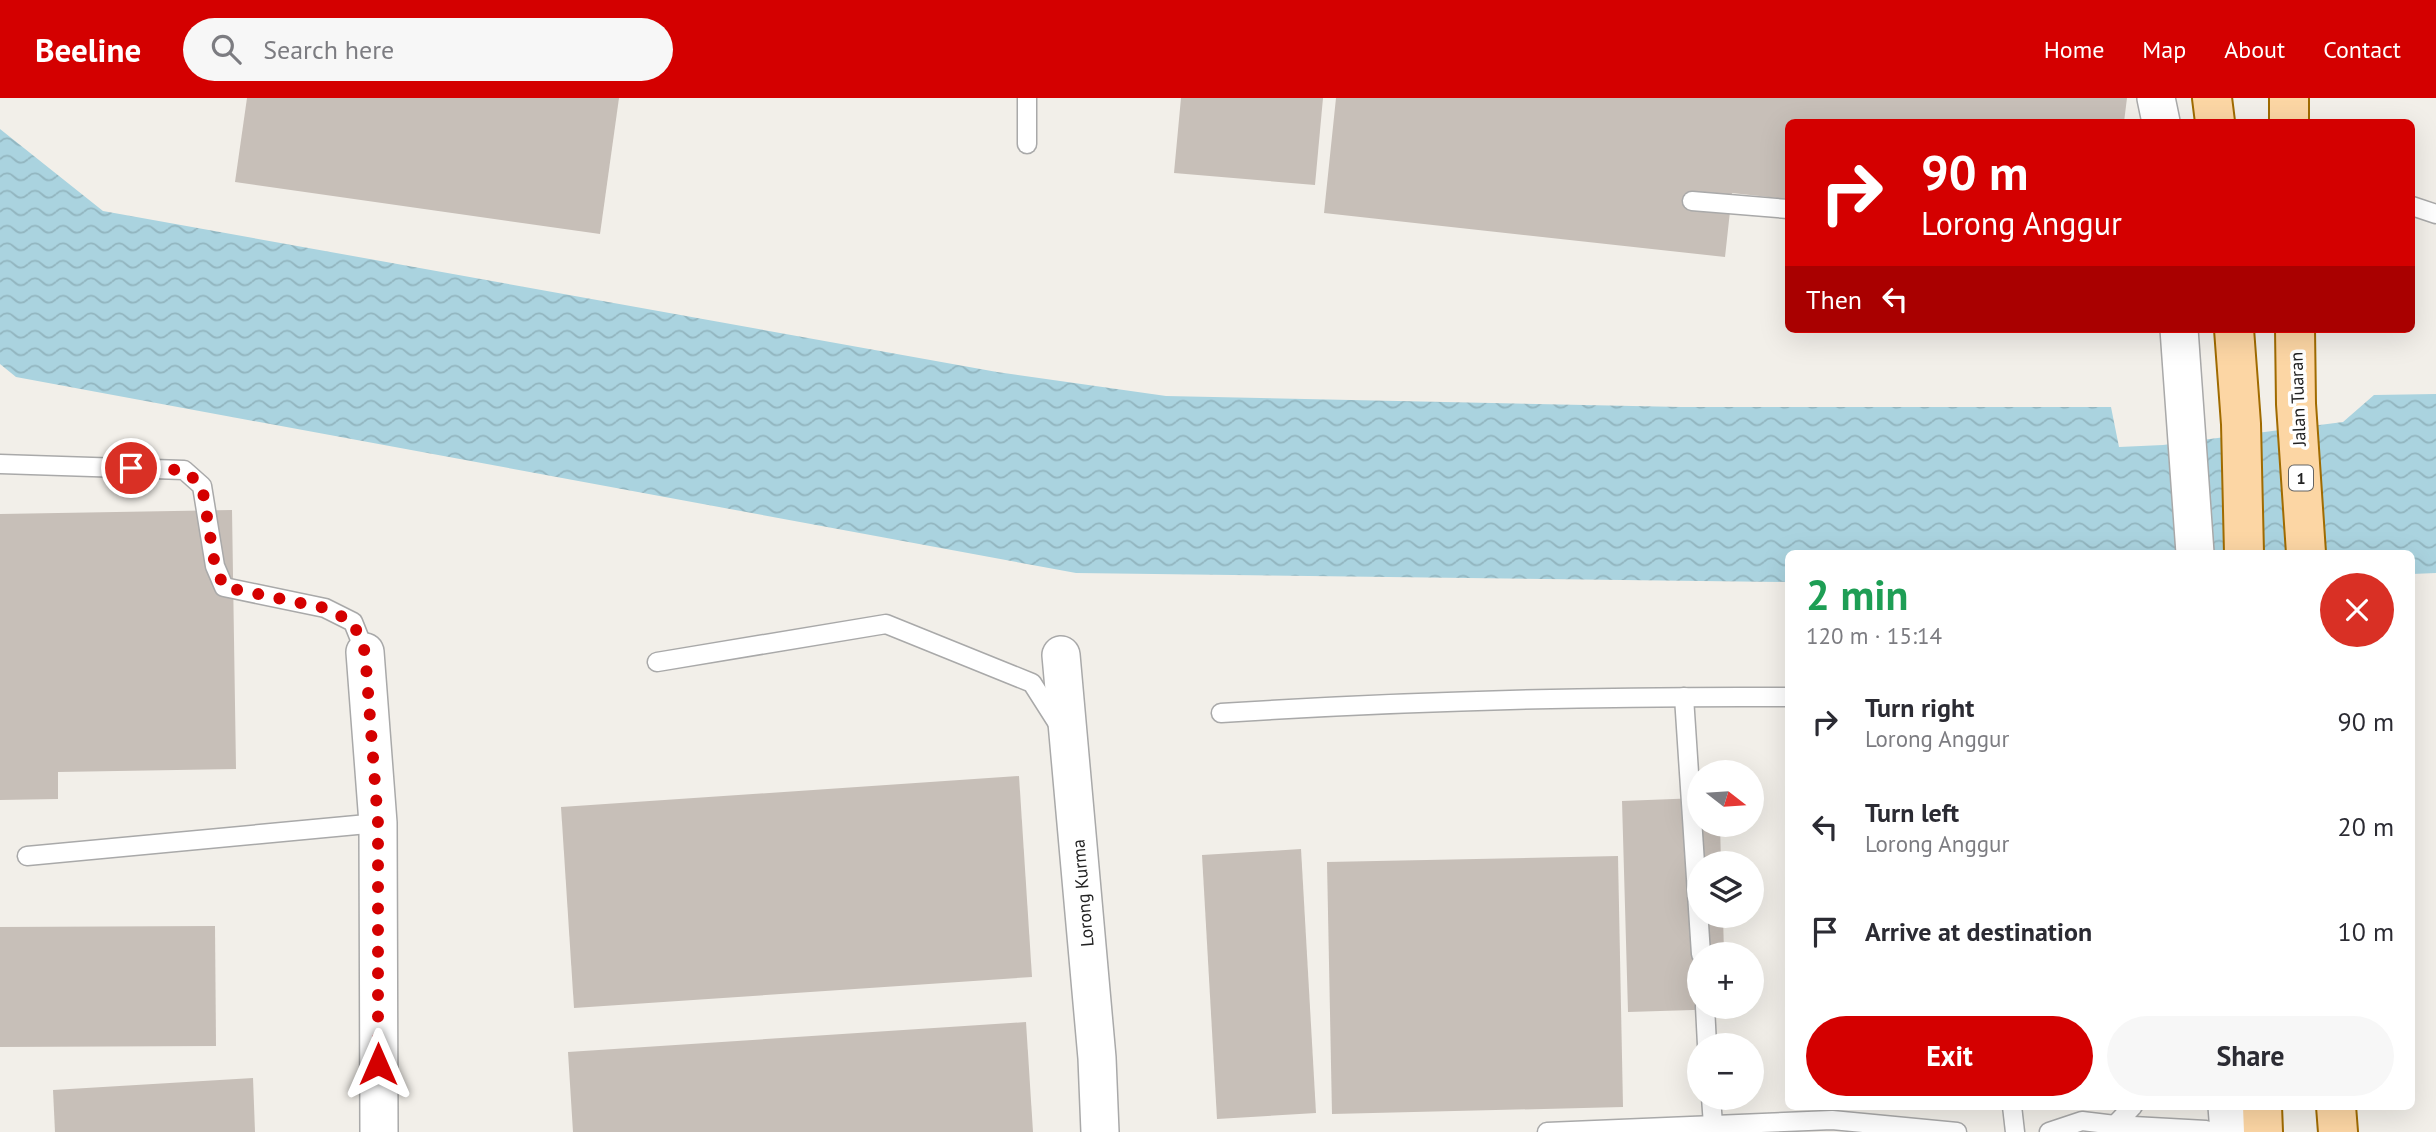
<!DOCTYPE html>
<html lang="en">
<head>
<meta charset="utf-8">
<style>
	body { margin:0; font-family:"PT Sans",sans-serif; background:#f7f7f7; color:#2b2b33; height:100vh; display:flex; flex-direction:column; font-size:26px; white-space:nowrap }
	* { box-sizing:border-box; margin:0 }
	p { font-size:23px; color:#7c7c81 }
	.icon { flex:none; width:38px; height:38px; fill:none; stroke:currentColor; stroke-width:2; stroke-linecap:round; stroke-linejoin:round }
	.map { position:relative; flex:1; overflow:hidden }
	.drawer { position:absolute; left:1785px; top:452px; width:630px; height:560px; display:flex; flex-direction:column; background:#fff; border-radius:10px; box-shadow:0 7px 28px #0002 }
	.drawer>* { flex:none }
	.top-card { position:absolute; left:1785px; top:21px; width:630px; height:214px; border-radius:10px; box-shadow:0 7px 28px #0002; background:#d40000; color:#fff; overflow:hidden }
	.needle { width:46px; rotate:107deg }
	.controls { position:absolute; left:1687px; top:662px; display:grid; gap:14px }
	.controls a { display:grid; place-items:center; width:77px; height:77px; border-radius:50%; background:#fff; box-shadow:0 7px 28px #0002; font-size:35px }
	.pin { position:absolute; display:grid; place-items:center; width:60px; height:60px; color:#fff; margin:-30px; border:4px solid #fff; border-radius:50%; box-shadow:0 2px 7px #0007 }
	.me { position:absolute; width:77px; margin:-38px; rotate:0deg; stroke-linejoin:round; filter:drop-shadow(0 0 5px #0008) }
	.turn { display:flex; align-items:center; gap:24px; height:147px; padding:0 21px; font-size:32px }
	.turn .icon { width:91px; height:91px; stroke-width:2.5 }
	.turn b { display:block; font-size:49px; line-height:60px }
	.then { display:flex; align-items:center; height:66px; padding:0 21px; background:#0003; gap:14px; font-size:26px }
	.round { display:grid; place-items:center; flex:none; width:74px; height:74px; border-radius:37px; background:#f7f7f7 }
	.summary { display:flex; align-items:center; justify-content:space-between; height:119px; padding:0 21px }
	h1 { font-size:42px; font-weight:600; line-height:52px; color:#1e9e55 }
	.cta { display:flex; gap:14px; margin-top:auto; padding:14px 21px }
	.cta a { flex:1; height:80px; border-radius:42px; background:#d40000; color:#fff; font-size:28px; font-weight:600; line-height:80px; text-align:center }
	.cta a+a { background:#f7f7f7; color:#2b2b33 }
	ul { padding:0; list-style:none }
	li { display:flex; align-items:center; gap:21px; height:105px; padding:0 21px }
	li div { flex:1 }
	li b { display:block; font-size:26px }
	li em { font-style:normal }
	header { display:flex; align-items:center; gap:42px; box-sizing:border-box; height:98px; padding:0 35px; background:#d40000; color:#fff }
	header strong { font-size:33px }
	nav { display:flex; gap:38px; margin-inline-start:auto; font-size:24px }
	.search { width:490px; height:63px; background:#f7f7f7; display:flex; align-items:center; gap:18px; box-sizing:border-box; padding:0 24px; border-radius:38px; color:#7c7c81; font-size:26px }
	.map>svg:first-child { display:block }
</style>
</head>
<body>
<header>
<strong>Beeline</strong>
<div class="search"><svg class="icon" aria-label="search" viewBox="0 0 24 24"><circle cx="10" cy="10" r="6"/><path d="M15 15l6 6"/></svg>Search here</div>
<nav><a>Home</a><a>Map</a><a>About</a><a>Contact</a></nav>
</header>
<div class="map">
<svg width="2436" height="1034" viewBox="0 0 2436 1034">
	<defs>
		<pattern id="water-waves" width="16" height="10" patternUnits="userSpaceOnUse" patternTransform="scale(1.75)"><rect width="16" height="10" fill="#aad3df"/><path d="M0 5q4-4 8 0t8 0" fill="none" stroke="#92b5bf"/></pattern>
	</defs>
	<rect width="100%" height="100%" fill="#f2efe9"/>
	<!-- water -->
	<polygon fill="url(#water-waves)" points="0,31 103,113 997,274 1166,298 1681,309 2111,309 2119,349 2163,347 2343,324 2374,297 2436,296 2436,475 2412,476 2412,455 2166,452 2119,455 1788,455 1788,484 1076,475 16,279 0,266"/>
	<!-- building -->
	<g fill="#c7bfb8">
		<polygon points="247,0 619,0 600,136 235,84"/>
		<polygon points="1181,0 1323,0 1315,87 1174,75"/>
		<polygon points="1336,0 2127,0 2124,24 1788,24 1788,101 1732,95 1725,159 1324,115"/>
		<polygon points="232,412 236,671 58,674 58,701 0,702 0,416"/>
		<polygon points="1019,678 1032,879 574,910 561,709"/>
		<polygon points="1699,700 1699,726 1720,726 1721,765 1699,765 1699,817 1723,817 1724,856 1699,856 1699,908 1725,908 1725,911 1628,914 1622,703"/>
		<polygon points="1301,751 1316,1015 1217,1021 1202,757"/>
		<polygon points="1618,758 1623,1009 1332,1016 1327,764"/>
		<polygon points="215,828 216,948 0,949 0,829"/>
		<polygon points="1026,924 1033,1034 573,1034 568,954"/>
		<polygon points="253,980 255,1034 55,1034 53,992"/>
	</g>
	<g fill="none" stroke-linecap="round" stroke-linejoin="round">
		<defs>
			<g id="lane">
				<polyline points="1027,0 1027,46"/>
				<polyline points="1692,103 1788,111"/>
				<polyline points="2412,108 2436,116"/>
				<polyline points="0,366 184,372 202,388 215,468 224,489 325,510 353,524 365,554"/>
				<polyline points="657,564 886,526 1032,585 1060,629"/>
				<polyline points="1684,599 1701,856"/>
				<path d="M1221,615c189,-12 378,-17 567,-16"/>
				<polyline points="27,758 378,725"/>
				<polyline points="1705,908 1707,947"/>
				<polyline points="1711,999 1713,1027"/>
				<polyline points="2012,1008 2015,1034"/>
				<polyline points="2115,1027 2133,1008"/>
				<polyline points="1547,1034 1832,1022 1957,1034"/>
				<polyline points="2049,1034 2082,1023 2115,1027 2206,1032 2208,1034"/>
			</g>
			<g id="street">
				<polyline points="2156,0 2161,24"/>
				<polyline points="2179,231 2195,455"/>
				<polyline points="365,554 378,725 379,1034"/>
				<polyline points="1061,557 1097,960 1100,1034"/>
				<polyline points="2227,1008 2229,1034"/>
			</g>
			<g id="primary">
				<polyline points="2212,0 2215,24"/>
				<polyline points="2289,0 2289,24"/>
				<polyline points="2234,231 2241,326 2244,455"/>
				<polyline points="2295,231 2296,306 2306,455"/>
				<polyline points="2262,1008 2263,1034"/>
				<polyline points="2336,1008 2338,1034"/>
			</g>
		</defs>
		<!-- lane casing -->
		<use href="#lane" stroke="#a9a9a9" stroke-width="21"/>
		<!-- street casing -->
		<use href="#street" stroke="#a9a9a9" stroke-width="40"/>
		<!-- primary casing -->
		<use href="#primary" stroke="#a06b00" stroke-width="42"/>
		<!-- lane -->
		<use href="#lane" stroke="#fff" stroke-width="18"/>
		<!-- street -->
		<use href="#street" stroke="#fff" stroke-width="37"/>
		<!-- primary -->
		<use href="#primary" stroke="#fcd6a4" stroke-width="38"/>
	</g>
	<g fill="none" stroke-linecap="round" stroke-linejoin="round">
		<!-- route -->
		<polyline stroke="#d40000" stroke-width="12" stroke-dasharray="0 21.6" points="131,370 184,372 202,388 215,468 224,489 325,510 353,524 365,554 378,725 378,966"/>
	</g>
	<g text-anchor="middle" stroke-width="7" stroke-linejoin="round" paint-order="stroke">
		<!-- shield labels -->
		<rect fill="#fff" stroke="#646464" stroke-width="2" x="2289" y="367.5" width="24" height="25" rx="5"/>
		<g font-size="16" font-weight="bold" fill="#222">
			<text x="2301" y="386">1</text>
		</g>
		<!-- street labels -->
		<g font-size="18" fill="#222" stroke="#fff">
			<text transform="translate(2298 301) rotate(-92)" y="6">Jalan Tuaran</text>
			<text transform="translate(1083 795) rotate(-95)" y="6">Lorong Kurma</text>
		</g>
	</g>
</svg>
<div class="controls">
<a><svg class="needle" viewBox="-14 -14 28 28"><path d="M0-13l5 13h-10z" fill="#e53935"/><path d="M0 13l5-13h-10z" fill="#7c7c81"/></svg></a>
<a><svg class="icon" aria-label="layers" viewBox="0 0 24 24"><path d="M12 4l9 5-9 5-9-5zM3 14l9 5 9-5"/></svg></a>
<a>+</a>
<a>−</a>
</div>
<div class="pin" style="left:131px;top:370px;background:#d93025"><svg class="icon" aria-label="arrive" viewBox="0 0 24 24"><path d="M6 21V4h12l-3 4 3 4H6"/></svg></div>
<svg class="me" style="left:378px;top:966px" viewBox="-20 -20 40 40"><path d="M0-17L14 15 0 8-14 15z" fill="#d40000" stroke="#fff" stroke-width="4"/></svg>
<div class="top-card">
<div class="turn"><svg class="icon" aria-label="right" viewBox="0 0 24 24"><path d="M7 20v-9h11M14 6l5 5-5 5"/></svg><div><b>90 m</b>Lorong Anggur</div></div>
<div class="then">Then<svg class="icon" aria-label="left" viewBox="0 0 24 24"><path d="M17 20v-9H6M10 6l-5 5 5 5"/></svg></div>
</div>
<section class="drawer">
<div class="summary"><div><h1>2 min</h1><p>120 m · 15:14</p></div><a class="round" style="background:#d93025;color:#fff"><svg class="icon" aria-label="close" viewBox="0 0 24 24"><path d="M6 6l12 12M18 6L6 18"/></svg></a></div>
<ul>
<li><svg class="icon" aria-label="right" viewBox="0 0 24 24"><path d="M7 20v-9h11M14 6l5 5-5 5"/></svg><div><b>Turn right</b><p>Lorong Anggur</p></div><em>90 m</em></li>
<li><svg class="icon" aria-label="left" viewBox="0 0 24 24"><path d="M17 20v-9H6M10 6l-5 5 5 5"/></svg><div><b>Turn left</b><p>Lorong Anggur</p></div><em>20 m</em></li>
<li><svg class="icon" aria-label="arrive" viewBox="0 0 24 24"><path d="M6 21V4h12l-3 4 3 4H6"/></svg><div><b>Arrive at destination</b></div><em>10 m</em></li>
</ul>
<div class="cta"><a>Exit</a><a>Share</a></div>
</section>
</div>
</body>
</html>
